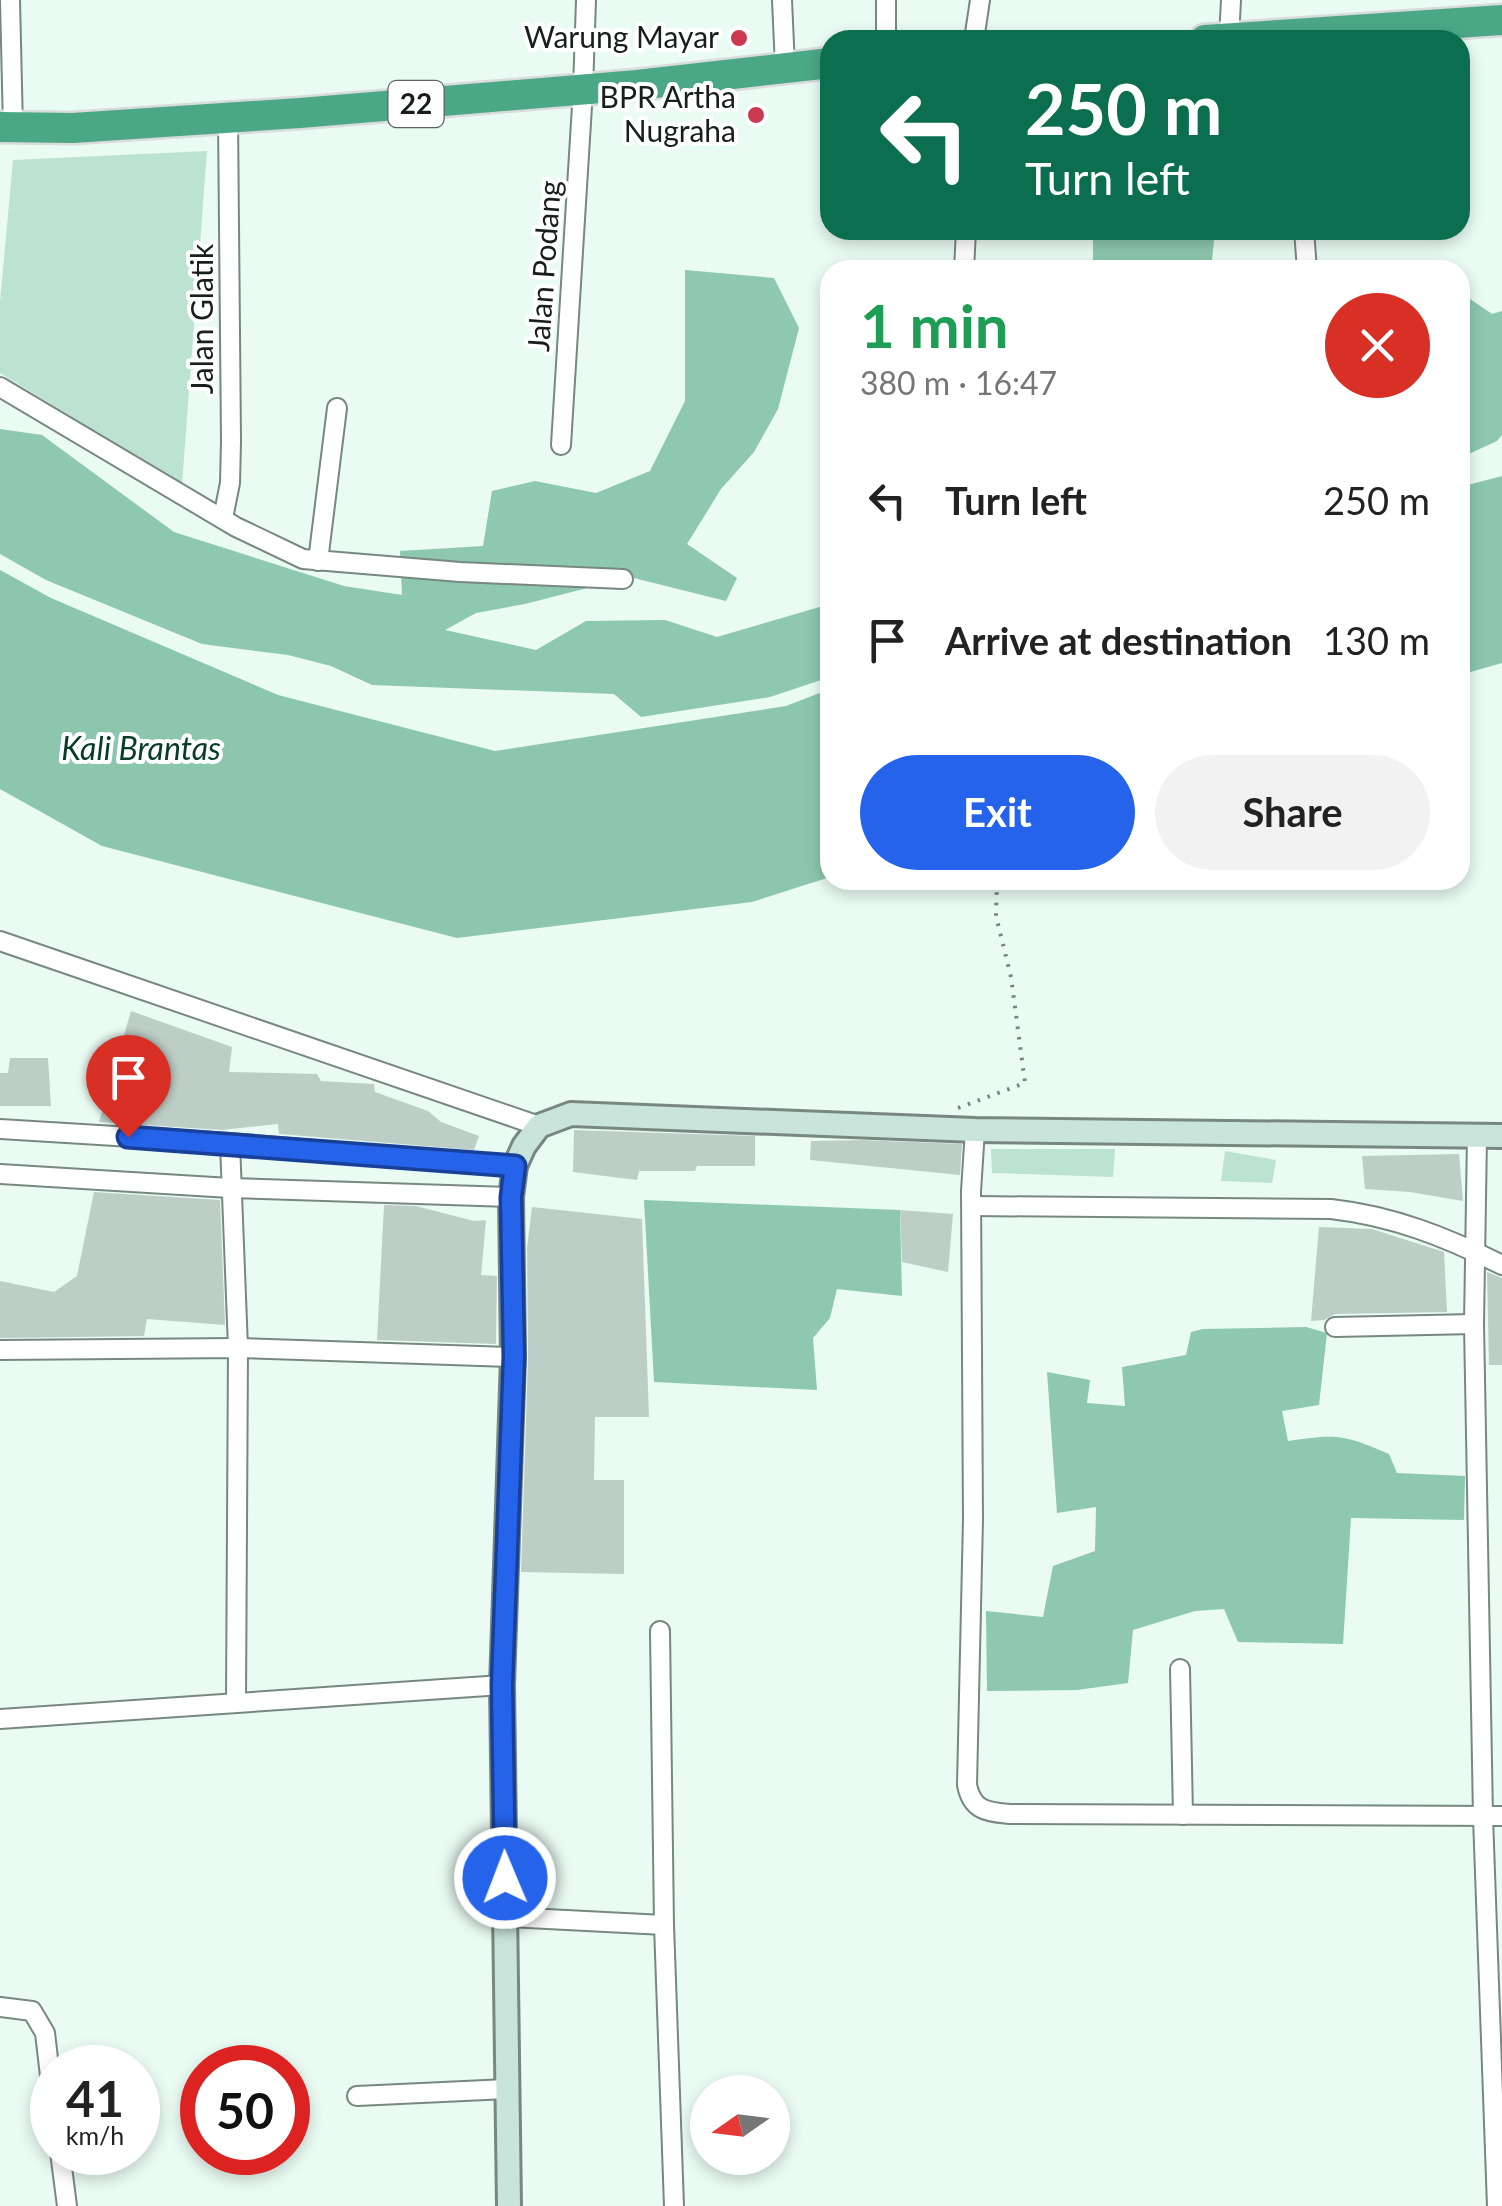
<!DOCTYPE html>
<html lang="en">
<head>
<meta charset="utf-8">
<style>
	body { margin:0; font-family:Lato,sans-serif; background:#f2f2f2; color:#222; height:100vh; display:flex; flex-direction:column; font-size:38px; white-space:nowrap }
	* { box-sizing:border-box; margin:0 }
	p { font-size:32px; color:#767676 }
	.icon { flex:none; width:55px; height:55px; fill:none; stroke:currentColor; stroke-width:2; stroke-linecap:round; stroke-linejoin:round }
	.map { position:relative; flex:1; overflow:hidden }
	.drawer { position:absolute; left:820px; top:260px; width:650px; height:630px; display:flex; flex-direction:column; background:#fff; border-radius:30px; box-shadow:0 5px 15px #0003 }
	.drawer>* { flex:none }
	.banner { position:absolute; left:820px; top:30px; width:650px; height:210px; border-radius:30px; box-shadow:0 5px 15px #0003; background:#0b6e4f; color:#fff; overflow:hidden }
	.needle { width:65px; rotate:256deg }
	.controls { position:absolute; left:690px; top:2075px; display:grid; gap:20px }
	.controls a { display:grid; place-items:center; width:100px; height:100px; border-radius:50%; background:#fff; box-shadow:0 5px 15px #0003; font-size:50px }
	.speed { position:absolute; left:30px; top:2045px; display:flex; gap:20px; font-size:50px; font-weight:700; text-align:center }
	.speed>* { display:grid; place-content:center; width:130px; height:130px; border-radius:50%; background:#fff; box-shadow:0 5px 15px #0003; line-height:1 }
	.speed small { font-size:25px; font-weight:400 }
	.speed .limit { border:15px solid #d22; background:#fff; color:#111 }
	.pin { position:absolute; display:grid; place-items:center; width:85px; height:85px; color:#fff; margin:-102px -42px; border-radius:50% 50% 50% 0; rotate:-45deg; box-shadow:0 0 10px #0007 }
	.pin .icon { rotate:45deg }
	.me { position:absolute; width:110px; margin:-55px; rotate:359deg; stroke-linejoin:round; filter:drop-shadow(0 0 8px #0008) }
	.turn { display:flex; align-items:center; gap:35px; height:210px; padding:0 40px; font-size:45px }
	.turn .icon { width:130px; height:130px; stroke-width:2.5 }
	.turn b { display:block; font-size:70px; line-height:85px }
	.round { display:grid; place-items:center; flex:none; width:105px; height:105px; border-radius:52px; background:#f2f2f2 }
	.head { display:flex; align-items:center; justify-content:space-between; height:170px; padding:0 40px }
	h1 { font-size:60px; font-weight:700; line-height:75px; color:#1e9e55 }
	.cta { display:flex; gap:20px; margin-top:auto; padding:20px 40px }
	.cta a { flex:1; height:115px; border-radius:60px; background:#2563eb; color:#fff; font-size:40px; font-weight:700; line-height:115px; text-align:center }
	.cta a+a { background:#f2f2f2; color:#222 }
	ul { padding:0; list-style:none }
	li { display:flex; align-items:center; gap:30px; height:140px; padding:0 40px }
	li div { flex:1 }
	li b { display:block; font-size:38px }
	li em { font-style:normal }
	.map>svg:first-child { display:block }
</style>
</head>
<body>
<div class="map">
<svg width="1502" height="2206" viewBox="0 0 1502 2206">
	<rect width="100%" height="100%" fill="#e9fbf3"/>
	<!-- green -->
	<g fill="#bce2d1">
		<polygon points="207,151 182,484 0,373 0,302 13,160"/>
		<polygon points="991,1149 1115,1149 1113,1177 992,1173"/>
		<polygon points="1225,1151 1276,1160 1272,1183 1221,1181"/>
	</g>
	<!-- forest -->
	<g fill="#8dc8af">
		<polygon points="1097,230 1215,230 1211,270 1093,270 1093,238"/>
		<polygon points="685,270 774,278 799,328 778,409 754,452 721,489 687,544 737,578 726,601 630,577 525,604 476,613 445,630 536,650 586,621 665,620 717,637 830,604 830,677 770,697 641,717 614,694 372,685 331,666 288,655 202,644 46,580 0,554 0,429 42,435 174,532 344,586 402,595 400,551 483,546 492,491 535,481 596,493 650,471 685,401"/>
		<polygon points="1460,292 1492,314 1502,311 1502,435 1497,441 1460,458 1460,399 1466,397 1460,393"/>
		<polygon points="644,1200 900,1210 902,1296 837,1289 830,1318 813,1338 817,1390 654,1382"/>
		<path d="M1306,1327l21,6 -8,72 -37,6 6,30c49,-7 55,-7 101,13l8,19 68,3 -1,44 -113,-2 -8,126 -105,-2 -14,-33 -29,2 -62,19 -5,53 -51,7 -90,1 -1,-80 57,6 10,-51 42,-15 1,-44 -39,6 -10,-141 43,8 -3,23 38,3 -3,-39 64,-12 5,-23 12,-3z"/>
	</g>
	<!-- water -->
	<g fill="#8cc7ad">
		<polygon points="1502,476 1502,663 1460,675 1460,487"/>
		<polygon points="0,570 51,598 278,695 495,751 786,706 830,689 830,877 752,902 457,938 102,846 0,789"/>
	</g>
	<!-- building -->
	<g fill="#bdcec6">
		<polygon points="131,1011 232,1047 229,1072 317,1074 321,1081 374,1084 375,1092 428,1111 441,1122 479,1136 474,1150 279,1134 278,1124 222,1130 99,1122"/>
		<polygon points="10,1058 48,1058 51,1106 0,1106 0,1073 8,1073"/>
		<polygon points="574,1130 755,1136 755,1166 697,1166 695,1171 639,1171 637,1180 573,1172"/>
		<polygon points="861,1140 962,1144 960,1175 810,1160 811,1141"/>
		<polygon points="1459,1154 1463,1201 1410,1192 1365,1189 1362,1156"/>
		<polygon points="94,1192 220,1200 225,1325 147,1319 144,1336 0,1338 0,1281 54,1292 77,1276"/>
		<polygon points="384,1205 416,1206 474,1221 486,1220 481,1275 497,1276 496,1344 377,1340"/>
		<polygon points="532,1207 642,1219 649,1417 595,1417 594,1480 624,1480 624,1574 521,1572 528,1358 527,1248"/>
		<polygon points="900,1210 953,1214 948,1272 902,1262"/>
		<polygon points="1319,1227 1372,1229 1444,1252 1447,1312 1335,1314 1324,1320 1311,1321"/>
		<polygon points="1487,1272 1502,1278 1502,1365 1489,1365"/>
	</g>
	<g fill="none" stroke-linecap="round" stroke-linejoin="round">
		<defs>
			<g id="street">
				<polyline points="10,0 13,128"/>
				<polyline points="782,0 785,67"/>
				<polyline points="1229,39 1231,0"/>
				<polyline points="886,40 886,0"/>
				<polyline points="974,40 980,0"/>
				<polyline points="1304,230 1307,270"/>
				<polyline points="964,270 966,230"/>
				<polyline points="0,387 236,527 303,559 460,572 623,579"/>
				<polyline points="561,445 583,90 586,0"/>
				<polyline points="223,518 230,483 231,441 228,118"/>
				<polyline points="318,561 337,408"/>
				<polyline points="0,941 539,1126"/>
				<polyline points="0,1129 230,1143 515,1166"/>
				<path d="M975,1130l-4,61 2,328 -6,266c5,25 19,27 43,29l492,2"/>
				<polyline points="1477,1136 1474,1324 1483,1817 1497,2206"/>
				<polyline points="230,1143 238,1348 236,1702"/>
				<polyline points="0,1174 230,1188 511,1197"/>
				<path d="M973,1206l358,3c62,7 115,28 171,56"/>
				<polyline points="1335,1327 1474,1324"/>
				<polyline points="0,1350 238,1348 513,1357"/>
				<polyline points="660,1631 664,1925"/>
				<polyline points="1180,1669 1183,1815"/>
				<polyline points="0,1719 502,1685"/>
				<polyline points="506,1917 664,1925 674,2206"/>
				<polyline points="0,2007 32,2011 45,2033 52,2093"/>
				<polyline points="357,2096 507,2089"/>
				<polyline points="60,2152 67,2206"/>
			</g>
			<polyline id="secondary" points="509,2206 502,1685 513,1357 511,1197 515,1166 524,1146 539,1126 571,1114 975,1130 1502,1136"/>
			<g id="highway">
				<polyline points="1205,40 1502,20"/>
				<polyline points="0,127 73,128 300,113 637,85 830,63"/>
			</g>
		</defs>
		<!-- street casing -->
		<use href="#street" stroke="#788880" stroke-width="22"/>
		<!-- secondary casing -->
		<use href="#secondary" stroke="#788880" stroke-width="28"/>
		<!-- highway casing -->
		<use href="#highway" stroke="#dadbdb" stroke-width="35"/>
		<!-- path -->
		<polyline stroke="#78837e" stroke-width="4" stroke-dasharray="2.5 8" stroke-linecap="butt" points="958,1108 1025,1083 1011,977 996,916 997,880"/>
		<!-- street -->
		<use href="#street" stroke="#fff" stroke-width="18"/>
		<!-- secondary -->
		<use href="#secondary" stroke="#c9e5db" stroke-width="22"/>
		<!-- highway -->
		<use href="#highway" stroke="#4ba886" stroke-width="30"/>
	</g>
	<g fill="none" stroke-linecap="round" stroke-linejoin="round">
		<defs>
			<polyline id="route" points="128,1137 515,1166 511,1197 514,1357 502,1684 505,1878"/>
		</defs>
		<!-- route casing -->
		<use href="#route" stroke="#184099" stroke-width="25"/>
		<!-- route -->
		<use href="#route" stroke="#2563eb" stroke-width="18"/>
	</g>
	<!-- markers -->
	<g fill="#ca3950" stroke="#fff" stroke-width="4">
		<circle cx="739" cy="38" r="10"/>
		<circle cx="756" cy="115" r="10"/>
	</g>
	<g text-anchor="middle" stroke-width="8" stroke-linejoin="round" paint-order="stroke">
		<!-- shield labels -->
		<rect fill="#fff" stroke="#5d6260" stroke-width="2.5" x="388.5" y="81" width="55" height="46" rx="8"/>
		<g font-size="28" font-weight="bold" fill="#181e1c">
			<text x="416" y="114">22</text>
		</g>
		<!-- poi labels -->
		<g font-size="30" fill="#181e1c" stroke="#fff" text-anchor="end">
			<text x="719" y="48">Warung Mayar</text>
			<text x="736" y="108">BPR Artha<tspan x="736" dy="34">Nugraha</tspan></text>
		</g>
		<!-- street labels -->
		<g font-size="30" fill="#181e1c" stroke="#fff">
			<text transform="translate(545 266) rotate(-86)" y="10">Jalan Podang</text>
			<text transform="translate(203 319) rotate(-90)" y="10">Jalan Glatik</text>
		</g>
		<!-- water labels -->
		<g font-size="32" font-style="italic" fill="#073b2a" stroke="#fff">
			<text x="141" y="760">Kali Brantas</text>
		</g>
	</g>
</svg>
<div class="controls">
<a><svg class="needle" viewBox="-14 -14 28 28"><path d="M0-13l5 13h-10z" fill="#e53935"/><path d="M0 13l5-13h-10z" fill="#767676"/></svg></a>
</div>
<div class="speed"><div>41<small>km/h</small></div><div class="limit">50</div></div>
<div class="pin" style="left:128px;top:1137px;background:#d93025"><svg class="icon" aria-label="arrive" viewBox="0 0 24 24"><path d="M6 21V4h12l-3 4 3 4H6"/></svg></div>
<svg class="me" style="left:505px;top:1878px" viewBox="-20 -20 40 40"><circle r="17" fill="#2563eb" stroke="#fff" stroke-width="3"/><path d="M0-11L8 9 0 5-8 9z" fill="#fff"/></svg>
<div class="banner">
<div class="turn"><svg class="icon" aria-label="left" viewBox="0 0 24 24"><path d="M17 20v-9H6M10 6l-5 5 5 5"/></svg><div><b>250 m</b>Turn left</div></div>
</div>
<section class="drawer">
<div class="head"><div><h1>1 min</h1><p>380 m · 16:47</p></div><a class="round" style="background:#d93025;color:#fff"><svg class="icon" aria-label="close" viewBox="0 0 24 24"><path d="M6 6l12 12M18 6L6 18"/></svg></a></div>
<ul>
<li><svg class="icon" aria-label="left" viewBox="0 0 24 24"><path d="M17 20v-9H6M10 6l-5 5 5 5"/></svg><div><b>Turn left</b></div><em>250 m</em></li>
<li><svg class="icon" aria-label="arrive" viewBox="0 0 24 24"><path d="M6 21V4h12l-3 4 3 4H6"/></svg><div><b>Arrive at destination</b></div><em>130 m</em></li>
</ul>
<div class="cta"><a>Exit</a><a>Share</a></div>
</section>
</div>
</body>
</html>
